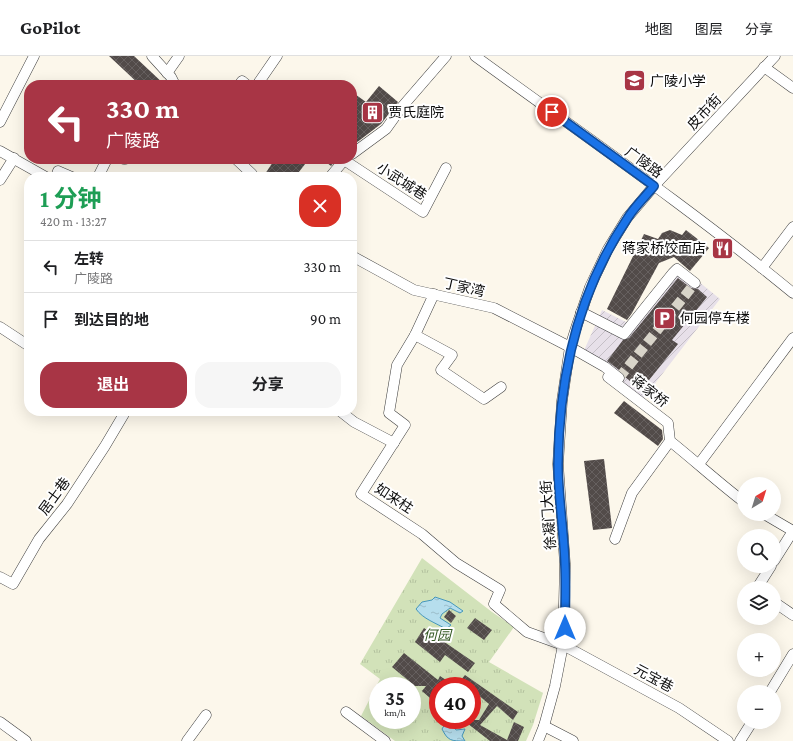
<!DOCTYPE html>
<html lang="zh">
<head>
<meta charset="utf-8">
<style>
	body { margin:0; font-family:"Crimson Pro","Noto Sans SC",serif; background:#f6f6f6; color:#202124; height:100vh; display:flex; flex-direction:column; font-size:15px; white-space:nowrap }
	* { box-sizing:border-box; margin:0 }
	p { font-size:13px; color:#757577 }
	.icon { flex:none; width:22px; height:22px; fill:none; stroke:currentColor; stroke-width:2; stroke-linecap:round; stroke-linejoin:round }
	.map { position:relative; flex:1; overflow:hidden }
	.details { position:absolute; left:24px; top:116px; width:333px; height:244px; display:flex; flex-direction:column; background:#fff; border-radius:16px; box-shadow:0 4px 16px #0002 }
	.details>* { flex:none }
	.banner { position:absolute; left:24px; top:24px; width:333px; height:84px; border-radius:16px; box-shadow:0 4px 16px #0002; background:#a83545; color:#fff; overflow:hidden }
	.needle { width:26px; rotate:38deg }
	.fabs { position:absolute; left:737px; top:421px; display:grid; gap:8px }
	.fabs a { display:grid; place-items:center; width:44px; height:44px; border-radius:50%; background:#fff; box-shadow:0 4px 16px #0002; font-size:20px }
	.speed { position:absolute; left:369px; top:621px; display:flex; gap:8px; font-size:20px; font-weight:700; text-align:center }
	.speed>* { display:grid; place-content:center; width:52px; height:52px; border-radius:50%; background:#fff; box-shadow:0 4px 16px #0002; line-height:1 }
	.speed small { font-size:10px; font-weight:400 }
	.speed .limit { border:6px solid #d22; background:#fff; color:#111 }
	.pin { position:absolute; display:grid; place-items:center; width:34px; height:34px; color:#fff; margin:-17px; border:2px solid #fff; border-radius:50%; box-shadow:0 1px 4px #0007 }
	.me { position:absolute; width:44px; margin:-22px; rotate:0deg; stroke-linejoin:round; filter:drop-shadow(0 0 3px #0008) }
	.turn { display:flex; align-items:center; gap:14px; height:84px; padding:0 16px; font-size:18px }
	.turn .icon { width:52px; height:52px; stroke-width:2.5 }
	.turn b { display:block; font-size:28px; line-height:34px }
	.round { display:grid; place-items:center; flex:none; width:42px; height:42px; border-radius:16px; background:#f6f6f6 }
	.overview { display:flex; align-items:center; justify-content:space-between; height:68px; padding:0 16px }
	h1 { font-size:24px; font-weight:700; line-height:30px; color:#1e9e55 }
	.action { display:flex; gap:8px; margin-top:auto; padding:8px 16px }
	.action a { flex:1; height:46px; border-radius:16px; background:#a83545; color:#fff; font-size:16px; font-weight:700; line-height:46px; text-align:center }
	.action a+a { background:#f6f6f6; color:#202124 }
	ul { padding:0; list-style:none }
	li { display:flex; align-items:center; gap:12px; height:52px; padding:0 16px; border-top:1px solid #e0e0e0 }
	li div { flex:1 }
	li b { display:block; font-size:15px }
	li em { font-style:normal }
	header { display:flex; align-items:center; gap:24px; box-sizing:border-box; height:56px; padding:0 20px; background:#fff; border-bottom:1px solid #e0e0e0 }
	header strong { font-size:19px }
	nav { display:flex; gap:22px; margin-inline-start:auto; font-size:14px }
	.map>svg:first-child { display:block }
</style>
</head>
<body>
<header>
<strong>GoPilot</strong>
<nav><a>地图</a><a>图层</a><a>分享</a></nav>
</header>
<div class="map">
<svg width="793" height="685" viewBox="0 0 793 685">
	<defs>
		<pattern id="industrial-furrows" width="10" height="10" patternUnits="userSpaceOnUse"><rect width="10" height="10" fill="#e7e0e9"/><path d="M-1 1l2-2M0 10L10 0M9 11l2-2" fill="none" stroke="#c5bfc6"/></pattern>
		<pattern id="park-tufts" width="24" height="20" patternUnits="userSpaceOnUse"><rect width="24" height="20" fill="#d2e2b9"/><path d="M3 7l-1-3M5 7V3M7 7l1-3M15 17l-1-3M17 17v-4M19 17l1-3" fill="none" stroke="#b3c19e"/></pattern>
		<pattern id="water-ripples" width="26" height="14" patternUnits="userSpaceOnUse"><rect width="26" height="14" fill="#b6deed"/><path d="M2 4q2-2 4 0t4 0M15 11q2-2 4 0t4 0" fill="none" stroke="#9bbdca"/></pattern>
		<pattern id="building-cross-hatch" width="8" height="8" patternUnits="userSpaceOnUse"><rect width="8" height="8" fill="#524b49"/><path d="M0 0l8 8M0 8l8-8" fill="none" stroke="#66605f"/></pattern>
	</defs>
	<rect width="100%" height="100%" fill="#fcf7eb"/>
	<!-- industrial -->
	<polygon fill="url(#industrial-furrows)" points="677,208 720,243 643,343 582,299 602,254 630,268"/>
	<!-- park -->
	<path fill="url(#park-tufts)" fill-rule="evenodd" d="M422,502l70,54 22,15 -25,35 54,31 -10,32 -7,16h-131l-34,-25 19,-37 -20,-15zM378,630h34v34h-34zM438,630h34v34h-34z"/>
	<!-- water -->
	<g fill="url(#water-ripples)" stroke="#4697bb">
		<path d="M435,541l15,5 13,9 -3,2 -10,-5 -8,6 -2,4 11,7 -5,4c-10,-6 -23,-10 -30,-20l6,-7 10,-2z"/>
		<path d="M450,666l6,8 9,-1 -3,7 3,5c-14,0 -17,0 -23,-12l3,-5z"/>
	</g>
	<!-- building -->
	<g fill="url(#building-cross-hatch)">
		<polygon points="109,0 134,0 165,29 140,29"/>
		<polygon points="379,30 398,46 381,68 352,90 352,36 366,46"/>
		<polygon points="275,103 309,103 295,121 263,121"/>
		<polygon points="322,103 337,103 331,110"/>
		<polygon points="670,174 682,179 686,174 709,192 690,215 674,201 659,207 632,257 627,264 607,253 644,178 658,183 662,177"/>
		<polygon points="678,222 691,232 698,233 707,241 672,284 678,288 641,334 625,321 623,317 607,305 623,284 629,282"/>
		<polygon points="624,345 662,374 663,383 658,390 614,357"/>
		<polygon points="604,403 612,472 593,474 584,405"/>
		<polygon points="449,554 456,560 451,567 444,561"/>
		<polygon points="475,562 492,574 484,584 467,572"/>
		<polygon points="424,572 475,607 468,616 445,599 440,606 415,586"/>
		<polygon points="404,597 438,624 440,620 455,630 438,630 438,649 422,635 426,630 415,630 392,611"/>
		<polygon points="465,619 518,656 513,664 497,650 480,669 507,684 514,666 524,671 518,685 490,685 463,664 479,664 489,648 472,634 472,630 456,630"/>
	</g>
	<g fill="none" stroke-linecap="round" stroke-linejoin="round">
		<!-- minor-tunnel -->
		<polyline stroke="#d8d4c9" stroke-width="10" stroke-dasharray="10 5" stroke-linecap="butt" points="619,322 695,227"/>
		<defs>
			<g id="minor">
				<polyline points="152,0 171,21 175,29"/>
				<path d="M475,0c107,78 216,153 318,237"/>
				<polyline points="764,11 793,32"/>
				<polyline points="167,17 179,0"/>
				<polyline points="239,29 242,25 247,29"/>
				<polyline points="257,29 277,0"/>
				<polyline points="0,66 34,0"/>
				<polyline points="0,95 46,121"/>
				<polyline points="352,98 386,73 401,52 446,0"/>
				<polyline points="124,103 125,103"/>
				<polyline points="236,103 252,118"/>
				<polyline points="344,104 423,156 446,112"/>
				<polyline points="56,121 58,115 72,121"/>
				<polyline points="98,121 107,103"/>
				<polyline points="330,121 345,103"/>
				<polyline points="0,124 14,102"/>
				<polyline points="352,200 414,234 494,252 570,291 605,311 619,322"/>
				<polyline points="762,212 793,171"/>
				<polyline points="434,238 415,279 397,309 389,357 405,369 361,438 422,478 456,507 500,534 494,548 527,576 563,589 679,652 728,685"/>
				<polyline points="581,256 624,278 673,217 677,213 695,227"/>
				<polyline points="0,271 29,290"/>
				<polyline points="415,279 452,299 441,314 484,343 501,331"/>
				<path d="M608,321l60,46 2,18c25,20 49,42 74,61"/>
				<polyline points="340,355 354,366 394,387"/>
				<polyline points="699,408 793,282"/>
				<polyline points="764,458 793,475"/>
				<polyline points="615,483 632,437 670,385"/>
				<polyline points="774,505 793,475"/>
				<polyline points="0,521 13,528 39,483 67,448 105,390 124,358 122,355"/>
				<polyline points="757,532 771,510"/>
				<polyline points="774,546 793,559"/>
				<polyline points="770,636 793,598"/>
				<polyline points="346,656 385,685"/>
				<polyline points="0,666 26,685"/>
				<polyline points="544,670 573,685"/>
				<polyline points="187,685 206,659"/>
				<polyline points="538,685 544,670 555,630 563,589 565,508 558,408 562,345 570,291 577,269 590,231 608,193 627,162 654,130 775,0"/>
				<polyline points="740,685 752,666"/>
			</g>
		</defs>
		<!-- minor casing -->
		<use href="#minor" stroke="#3e3e3e" stroke-width="11"/>
		<!-- minor -->
		<use href="#minor" stroke="#fff" stroke-width="10"/>
	</g>
	<g fill="none" stroke-linecap="round" stroke-linejoin="round">
		<defs>
			<path id="route" d="M552,56l102,74c-9,11 -20,21 -27,33 -49,73 -68,157 -69,245 0,33 6,67 7,100 1,21 0,42 0,64"/>
		</defs>
		<!-- route casing -->
		<use href="#route" stroke="#114b97" stroke-width="10"/>
		<!-- route -->
		<use href="#route" stroke="#1a73e8" stroke-width="7"/>
	</g>
	<!-- icons -->
	<defs>
		<symbol id="school-square" viewBox="-11 -11 22 22"><rect x="-9" y="-9" width="18" height="18" rx="4" fill="#a83545" stroke="#fff"/><path d="M0-5L7-2L0 1L-7-2ZM-4 1L0 2.5L4 1V4Q0 6-4 4Z" fill="#fff"/></symbol>
		<symbol id="building-square" viewBox="-11 -11 22 22"><rect x="-9" y="-9" width="18" height="18" rx="4" fill="#a83545" stroke="#fff"/><path d="M-4-6H4V6H1V3H-1V6H-4ZM-2.5-4.3h1.7v1.8h-1.7ZM.8-4.3h1.7v1.8H.8ZM-2.5-1h1.7V.8h-1.7ZM.8-1h1.7V.8H.8Z" fill="#fff"/></symbol>
		<symbol id="restaurant-square" viewBox="-11 -11 22 22"><rect x="-9" y="-9" width="18" height="18" rx="4" fill="#a83545" stroke="#fff"/><path d="M-5-6h1v4h1v-4h1v4h1v-4h1v5L-1.5 .5V6h-2V.5L-5-1ZM5-6V6H3V1.5H1.5Q1.5-4 5-6Z" fill="#fff"/></symbol>
		<symbol id="parking-square" viewBox="-11 -11 22 22"><rect x="-9" y="-9" width="18" height="18" rx="4" fill="#a83545" stroke="#fff"/><path d="M-3.5-5.5H1a3.5 3.5 0 0 1 0 7H-1V5.5H-3.5ZM-1-3.4V-.6H.8a1.4 1.4 0 0 0 0-2.8Z" fill="#fff"/></symbol>
	</defs>
	<g fill-rule="evenodd">
		<use href="#school-square" x="622" y="12" width="25" height="25"/>
		<use href="#building-square" x="360" y="44" width="25" height="25"/>
		<use href="#restaurant-square" x="710" y="180" width="25" height="25"/>
		<use href="#parking-square" x="652" y="250" width="25" height="25"/>
	</g>
	<g text-anchor="middle" stroke-width="4" stroke-linejoin="round" paint-order="stroke">
		<!-- poi labels -->
		<g font-size="14" fill="#0b0b0b" stroke="#fff" text-anchor="start">
			<text x="650" y="30">广陵小学</text>
			<text x="388" y="61">贾氏庭院</text>
			<text x="706" y="197" text-anchor="end">蒋家桥饺面店</text>
			<text x="680" y="267">何园停车楼</text>
		</g>
		<!-- street labels -->
		<g font-size="14" fill="#0b0b0b" stroke="#fff">
			<text transform="translate(704 56) rotate(-47)" y="5">皮市街</text>
			<text transform="translate(644 106) rotate(36)" y="5">广陵路</text>
			<text transform="translate(402 125) rotate(33)" y="5">小武城巷</text>
			<text transform="translate(464 231) rotate(13)" y="5">丁家湾</text>
			<text transform="translate(650 335) rotate(38)" y="5">蒋家桥</text>
			<text transform="translate(54 440) rotate(-54)" y="5">居士巷</text>
			<text transform="translate(394 442) rotate(33)" y="5">如来柱</text>
			<text transform="translate(548 459) rotate(-94)" y="5">徐凝门大街</text>
			<text transform="translate(654 622) rotate(28)" y="5">元宝巷</text>
		</g>
		<!-- park labels -->
		<g font-size="14" font-style="italic" fill="#345924" stroke="#fff">
			<text x="437" y="584">何园</text>
		</g>
	</g>
</svg>
<div class="fabs">
<a><svg class="needle" viewBox="-14 -14 28 28"><path d="M0-13l5 13h-10z" fill="#e53935"/><path d="M0 13l5-13h-10z" fill="#757577"/></svg></a>
<a><svg class="icon" aria-label="search" viewBox="0 0 24 24"><circle cx="10" cy="10" r="6"/><path d="M15 15l6 6"/></svg></a>
<a><svg class="icon" aria-label="layers" viewBox="0 0 24 24"><path d="M12 4l9 5-9 5-9-5zM3 14l9 5 9-5"/></svg></a>
<a>+</a>
<a>−</a>
</div>
<div class="speed"><div>35<small>km/h</small></div><div class="limit">40</div></div>
<div class="pin" style="left:552px;top:56px;background:#d93025"><svg class="icon" aria-label="arrive" viewBox="0 0 24 24"><path d="M6 21V4h12l-3 4 3 4H6"/></svg></div>
<svg class="me" style="left:565px;top:572px" viewBox="-20 -20 40 40"><circle r="19" fill="#fff"/><path d="M0-13L10 11 0 6-10 11z" fill="#1a73e8"/></svg>
<div class="banner">
<div class="turn"><svg class="icon" aria-label="left" viewBox="0 0 24 24"><path d="M17 20v-9H6M10 6l-5 5 5 5"/></svg><div><b>330 m</b>广陵路</div></div>
</div>
<section class="details">
<div class="overview"><div><h1>1 分钟</h1><p>420 m · 13:27</p></div><a class="round" style="background:#d93025;color:#fff"><svg class="icon" aria-label="close" viewBox="0 0 24 24"><path d="M6 6l12 12M18 6L6 18"/></svg></a></div>
<ul>
<li><svg class="icon" aria-label="left" viewBox="0 0 24 24"><path d="M17 20v-9H6M10 6l-5 5 5 5"/></svg><div><b>左转</b><p>广陵路</p></div><em>330 m</em></li>
<li><svg class="icon" aria-label="arrive" viewBox="0 0 24 24"><path d="M6 21V4h12l-3 4 3 4H6"/></svg><div><b>到达目的地</b></div><em>90 m</em></li>
</ul>
<div class="action"><a>退出</a><a>分享</a></div>
</section>
</div>
</body>
</html>
